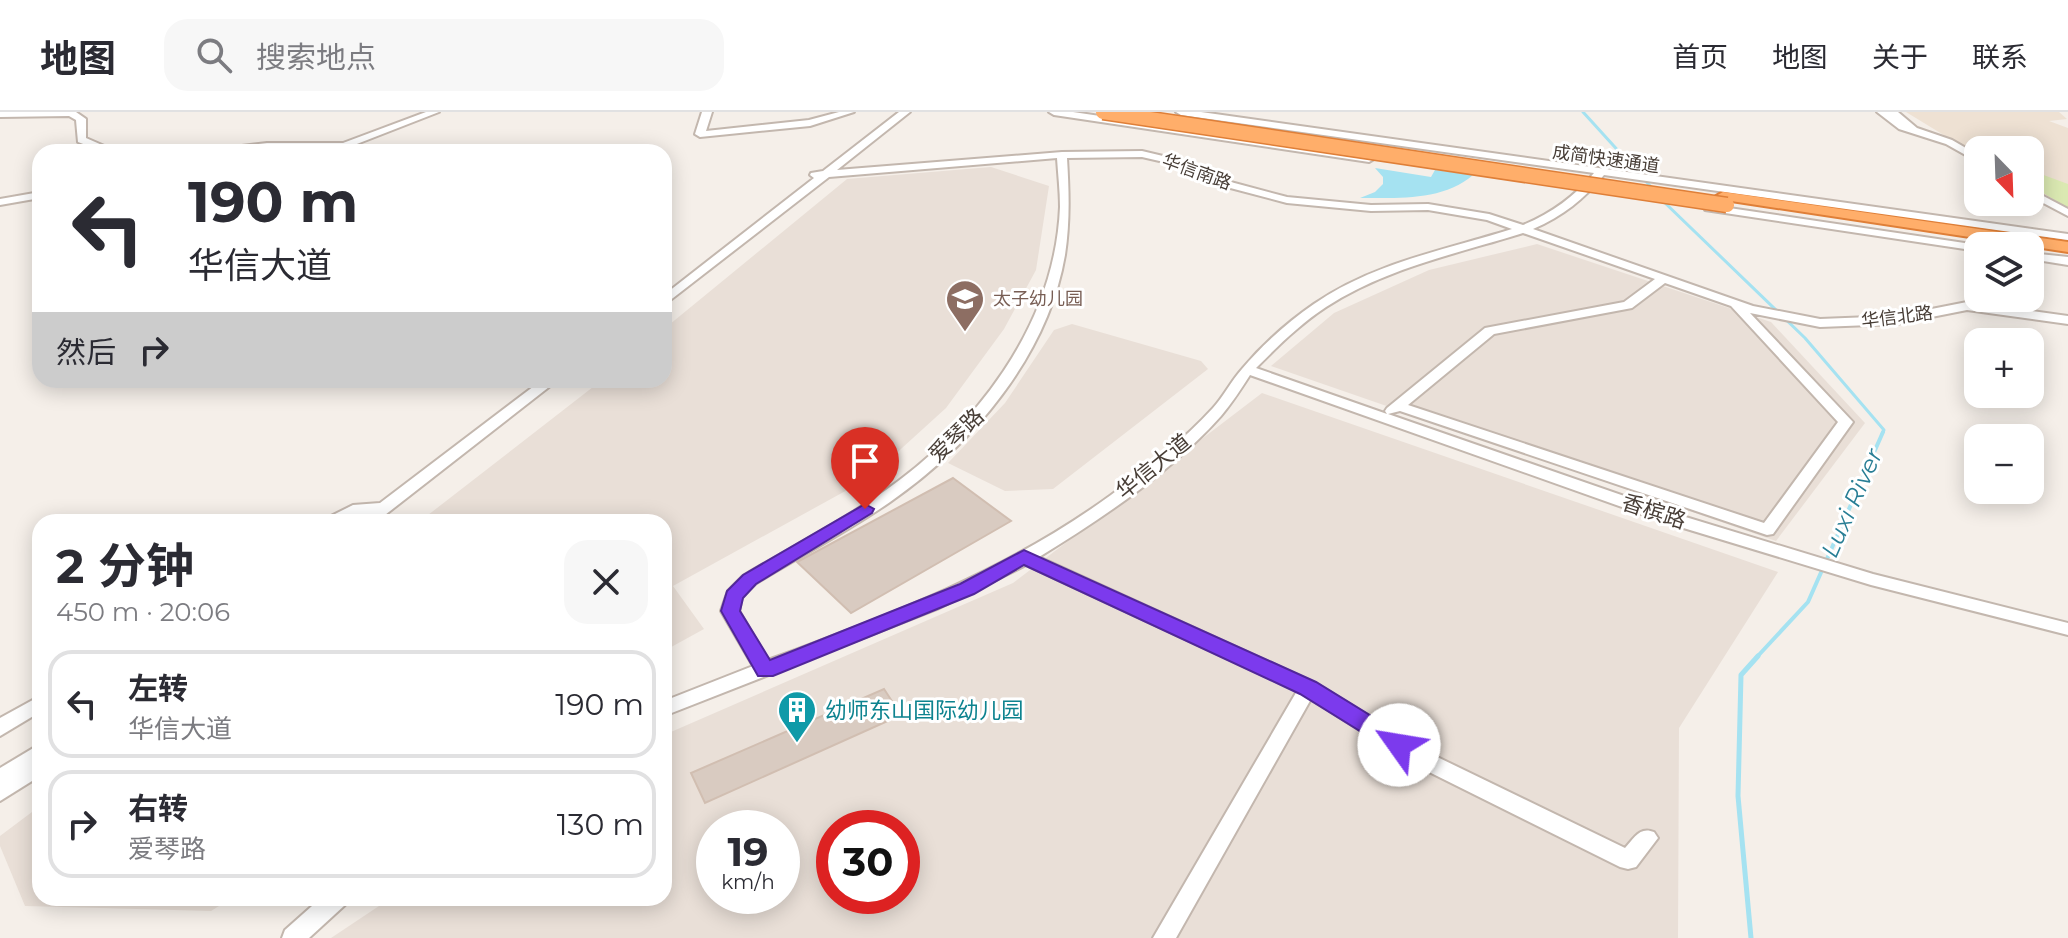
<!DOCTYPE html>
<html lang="zh">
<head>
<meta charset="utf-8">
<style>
	body { margin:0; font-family:Montserrat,"Noto Sans SC",sans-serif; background:#f7f7f7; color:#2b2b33; height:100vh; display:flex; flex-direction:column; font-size:30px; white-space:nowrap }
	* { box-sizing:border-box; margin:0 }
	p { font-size:26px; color:#7c7c81 }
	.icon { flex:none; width:44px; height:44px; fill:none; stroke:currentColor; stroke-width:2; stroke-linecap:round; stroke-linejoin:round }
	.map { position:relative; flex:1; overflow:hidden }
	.sheet { position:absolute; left:32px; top:402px; width:640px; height:392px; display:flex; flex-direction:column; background:#fff; border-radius:24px; box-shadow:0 4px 20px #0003 }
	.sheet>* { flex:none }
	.banner { position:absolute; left:32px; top:32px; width:640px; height:244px; border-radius:24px; box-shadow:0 4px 20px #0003; background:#fff; color:#2b2b33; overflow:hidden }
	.needle { width:52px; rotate:157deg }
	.tools { position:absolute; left:1964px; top:24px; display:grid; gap:16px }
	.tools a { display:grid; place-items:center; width:80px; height:80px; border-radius:16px; background:#fff; box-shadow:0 4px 20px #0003; font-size:40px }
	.speed { position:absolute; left:696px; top:698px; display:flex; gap:16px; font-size:40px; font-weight:700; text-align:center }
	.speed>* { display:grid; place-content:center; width:104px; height:104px; border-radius:50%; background:#fff; box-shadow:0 4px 20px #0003; line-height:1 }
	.speed small { font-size:20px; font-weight:400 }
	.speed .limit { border:12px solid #d22; background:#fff; color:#111 }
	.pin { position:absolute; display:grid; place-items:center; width:68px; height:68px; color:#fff; margin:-82px -34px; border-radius:50% 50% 50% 0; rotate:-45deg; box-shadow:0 0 8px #0007 }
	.pin .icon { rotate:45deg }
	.me { position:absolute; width:88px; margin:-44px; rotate:302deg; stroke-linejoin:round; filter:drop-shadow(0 0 6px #0008) }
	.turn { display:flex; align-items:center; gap:28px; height:168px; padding:0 24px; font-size:36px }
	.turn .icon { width:104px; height:104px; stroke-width:2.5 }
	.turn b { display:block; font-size:56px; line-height:68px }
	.then { display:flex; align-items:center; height:76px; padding:0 24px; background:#0003; gap:16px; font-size:30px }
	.round { display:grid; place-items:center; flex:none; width:84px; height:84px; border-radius:24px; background:#f7f7f7 }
	.head { display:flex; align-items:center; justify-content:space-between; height:136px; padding:0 24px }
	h1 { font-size:48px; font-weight:700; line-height:60px }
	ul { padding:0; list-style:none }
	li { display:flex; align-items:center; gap:24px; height:108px; margin:0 16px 12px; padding:0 8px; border:4px solid #e1e1e2; border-radius:24px }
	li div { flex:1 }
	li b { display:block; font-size:30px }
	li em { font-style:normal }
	header { display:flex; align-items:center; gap:48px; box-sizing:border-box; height:112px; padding:0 40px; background:#fff; border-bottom:2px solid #e1e1e2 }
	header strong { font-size:38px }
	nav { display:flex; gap:44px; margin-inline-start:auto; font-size:28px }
	.search { width:560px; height:72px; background:#f7f7f7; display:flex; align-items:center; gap:20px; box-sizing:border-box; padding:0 28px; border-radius:24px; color:#7c7c81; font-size:30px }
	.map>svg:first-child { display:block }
</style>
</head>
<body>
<header>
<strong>地图</strong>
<div class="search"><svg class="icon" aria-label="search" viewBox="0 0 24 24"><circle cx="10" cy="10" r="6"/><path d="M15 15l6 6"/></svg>搜索地点</div>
<nav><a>首页</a><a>地图</a><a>关于</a><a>联系</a></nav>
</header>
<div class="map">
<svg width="2068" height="826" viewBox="0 0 2068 826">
	<rect width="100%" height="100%" fill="#f5efe9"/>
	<!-- residential -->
	<g fill="#e9dfd7" fill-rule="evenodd">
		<polygon points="991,55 1049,74 1036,158 1004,217 946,296 869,366 673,474 704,517 664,539 664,410 419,410 602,268 664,268 664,217 847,67"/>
		<polygon points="1537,132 1771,210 1865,311 1776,429 1271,254 1334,201 1429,158"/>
		<polygon points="1072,212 1201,249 1208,257 1053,377 1005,379 948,351 1005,291 1054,218"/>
		<path d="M1262,281l516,179 -99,156 -1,210h-1347l60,-40h273v-163l349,-152zM714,716h68v68h-68zM834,716h68v68h-68z"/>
		<polygon points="40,694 40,786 232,786 211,799 25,794 0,734 0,724"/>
	</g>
	<!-- education -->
	<polygon fill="#eee1d3" points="1906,0 2059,0 2067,7 2049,9 2068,16 2068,97 2030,74 2030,38 1978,38 1978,44"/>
	<!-- green -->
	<polygon fill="#dbe9b2" points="2030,58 2068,72 2068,96 2030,73"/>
	<!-- water -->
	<path fill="#a5e2f1" d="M1375,56l56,9 4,-7 38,5c-30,26 -75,23 -113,23l15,-6 8,-8v-7z"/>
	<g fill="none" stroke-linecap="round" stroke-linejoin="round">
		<!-- stream-far2 -->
		<g stroke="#a5e2f1" stroke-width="3">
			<polyline points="1583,0 1652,76"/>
			<polyline points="1663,89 1805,226 1884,318 1882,322"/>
		</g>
		<!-- stream-far1 -->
		<polyline stroke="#a5e2f1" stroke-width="4" points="1756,546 1808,490 1883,320"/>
		<!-- stream -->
		<polyline stroke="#a5e2f1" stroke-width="5" points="1751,826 1738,684 1741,563 1758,544"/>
	</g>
	<!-- building -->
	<g fill="#d9cbc1" stroke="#d1beb1" stroke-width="2">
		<polygon points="953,366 1011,409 851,501 797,450"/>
		<polygon points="884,577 901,603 705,691 691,661"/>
	</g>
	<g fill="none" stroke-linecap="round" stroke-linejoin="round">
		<defs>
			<g id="minor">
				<polygon points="0,0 76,0 86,7 86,26 118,40 104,40 78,30 76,8 69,4 0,5"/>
				<polygon points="426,0 439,0 344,37 212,40 217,37 267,31 343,31"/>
				<polygon points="702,0 712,0 706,19 809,8 839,0 854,0 810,14 700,25 695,22"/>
				<path d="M899,0h11l-73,58 225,-18 80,-1 42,10 43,20 60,16 84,8 57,-1 61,10 34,11c29,-12 51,-28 71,-52l-413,-58 -5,-3h25l867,122v6l-464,-65c-20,24 -41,41 -71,54l220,77 67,13 76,-3 71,-14 101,14v8l-101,-14 -71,14 -76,3 -70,-14 103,109 -80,112 -6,1 -367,-124 -12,3 291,101 194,59 195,49v12l-197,-50 -204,-62 -417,-148c-9,14 -18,28 -29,41 -51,57 -117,101 -182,141l276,126 114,70 196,95c9,-10 15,-22 29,-16l4,6 -22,29 -8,2 -8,-2 -205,-102 -104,-66 -135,239h-23l144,-247 -271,-126 -89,44 -273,107v-15l89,-35 -32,-55 7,-20 15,-15c45,-27 92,-51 136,-81 95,-65 176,-168 181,-288 0,-16 -2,-33 -3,-49l-228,19 -165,128v-10l150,-117 -4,-3 1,-2 12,-2zM1142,45l35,8 42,20 68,18 84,8 57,-1 59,10 25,9c-67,21 -139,34 -198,75 -26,18 -52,41 -72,65 -11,12 -18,27 -29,39 -30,33 -66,60 -102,87 -104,76 -222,121 -343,165l-29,-49 3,-14 13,-13c45,-28 92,-52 135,-82 82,-57 158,-146 175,-247 5,-33 4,-64 2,-97zM1523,121l132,46 -31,23 -139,26 -98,80 -2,3 2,3 -131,-46c22,-22 44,-44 70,-61 60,-39 130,-53 197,-74zM1665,171l66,23 107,116 -74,101 -356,-118 86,-71 138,-26z"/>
				<polygon points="1049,0 1073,0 1369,44 1374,47 1369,50 1054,3"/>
				<polygon points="1877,0 1898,0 1917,16 1952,28 1978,43 1978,50 1946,32 1899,17"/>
				<polygon points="2030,77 2068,97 2068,104 2030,84"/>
				<polygon points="40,80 40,86 0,93 0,87"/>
				<polygon points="1709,93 1978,133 1982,134 1978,134 1978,139 1705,98 1705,94"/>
				<polygon points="2030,141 2068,145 2068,153 2030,147"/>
				<polygon points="542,268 558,268 376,410 358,410 366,402 346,410 325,410 327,406 353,393 380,391"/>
				<polygon points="40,584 40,600 0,624 0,606"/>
				<polygon points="40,632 40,664 0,689 0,656"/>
				<polygon points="321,786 348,786 345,793 309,826 282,826 285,818"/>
			</g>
			<polygon id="highway" points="1723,80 2068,130 2068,140 1718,87 1716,84"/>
		</defs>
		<!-- minor casing -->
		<use href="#minor" stroke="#c3b7ae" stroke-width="4"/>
		<!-- highway casing -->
		<use href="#highway" stroke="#df7f38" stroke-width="4"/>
		<!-- minor -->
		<use href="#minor" fill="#fff" fill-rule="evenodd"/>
		<!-- highway -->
		<use href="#highway" fill="#ffae6a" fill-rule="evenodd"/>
		<defs>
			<polyline id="highway-bridge" points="1103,0 1727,93"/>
		</defs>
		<!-- highway-bridge casing -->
		<use href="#highway-bridge" stroke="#df7f38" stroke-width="17" stroke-linecap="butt"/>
		<!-- highway-bridge -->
		<use href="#highway-bridge" stroke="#ffae6a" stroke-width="14"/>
	</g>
	<!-- route -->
	<polygon fill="#7c3aed" stroke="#51269a" stroke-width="2" points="865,392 874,397 872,401 756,472 743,486 740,499 770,548 960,472 1024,438 1316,570 1407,626 1411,633 1407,639 1392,639 1300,582 1024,453 974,482 773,564 758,564 721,499 727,479 743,463"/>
	<!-- icons -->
	<defs>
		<symbol id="school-pin" viewBox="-11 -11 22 30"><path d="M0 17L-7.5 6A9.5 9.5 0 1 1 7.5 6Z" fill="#8d6e63" stroke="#fff"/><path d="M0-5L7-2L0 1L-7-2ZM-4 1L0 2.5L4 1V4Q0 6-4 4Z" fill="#fff"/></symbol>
		<symbol id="building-pin" viewBox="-11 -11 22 30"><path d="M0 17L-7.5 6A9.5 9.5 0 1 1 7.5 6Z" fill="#0f9aa8" stroke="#fff"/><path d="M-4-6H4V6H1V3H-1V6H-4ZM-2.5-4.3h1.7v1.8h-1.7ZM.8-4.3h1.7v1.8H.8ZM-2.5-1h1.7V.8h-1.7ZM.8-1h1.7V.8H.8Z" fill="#fff"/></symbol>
	</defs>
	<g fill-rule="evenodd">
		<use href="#school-pin" x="943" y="165" width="44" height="60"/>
		<use href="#building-pin" x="775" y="576" width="44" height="60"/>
	</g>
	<g text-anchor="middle" stroke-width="6" stroke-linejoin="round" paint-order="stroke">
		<!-- far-street labels -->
		<g font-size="18" fill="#483e37" stroke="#fff">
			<text transform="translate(1606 47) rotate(8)" y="6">成简快速通道</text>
			<text transform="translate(1197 60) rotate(20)" y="6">华信南路</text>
			<text transform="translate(1897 205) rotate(-7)" y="6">华信北路</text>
		</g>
		<!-- far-education labels -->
		<g font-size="18" fill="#785e54" stroke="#fff" text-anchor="start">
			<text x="993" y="193">太子幼儿园</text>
		</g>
		<!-- street labels -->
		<g font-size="22" fill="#483e37" stroke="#fff">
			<text transform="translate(956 323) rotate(-44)" y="8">爱琴路</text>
			<text transform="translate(1153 354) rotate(-39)" y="8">华信大道</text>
			<text transform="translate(1654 399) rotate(18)" y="8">香槟路</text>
		</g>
		<!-- culture labels -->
		<g font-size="22" fill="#0d838f" stroke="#fff" text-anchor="start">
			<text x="825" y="606">幼师东山国际幼儿园</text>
		</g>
		<!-- water labels -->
		<g font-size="24" font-style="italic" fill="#287e95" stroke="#fff">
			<text transform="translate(1852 391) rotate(-66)" y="8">Luxi River</text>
		</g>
	</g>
</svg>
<div class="tools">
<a><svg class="needle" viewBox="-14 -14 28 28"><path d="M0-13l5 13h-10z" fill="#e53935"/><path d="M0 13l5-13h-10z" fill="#7c7c81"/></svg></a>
<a><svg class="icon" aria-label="layers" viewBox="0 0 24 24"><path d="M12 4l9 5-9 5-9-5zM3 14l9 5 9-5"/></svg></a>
<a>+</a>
<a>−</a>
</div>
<div class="speed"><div>19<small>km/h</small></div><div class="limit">30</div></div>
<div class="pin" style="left:865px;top:397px;background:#d93025"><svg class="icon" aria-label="arrive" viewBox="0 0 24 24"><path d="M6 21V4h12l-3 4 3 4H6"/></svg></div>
<svg class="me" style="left:1399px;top:633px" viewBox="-20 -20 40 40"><circle r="19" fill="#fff"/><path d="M0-13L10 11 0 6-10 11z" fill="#7c3aed"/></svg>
<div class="banner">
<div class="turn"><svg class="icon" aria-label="left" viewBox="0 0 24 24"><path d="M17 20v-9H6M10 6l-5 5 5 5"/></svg><div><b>190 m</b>华信大道</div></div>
<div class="then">然后<svg class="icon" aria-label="right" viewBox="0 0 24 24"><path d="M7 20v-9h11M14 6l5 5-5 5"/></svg></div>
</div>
<section class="sheet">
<div class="head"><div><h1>2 分钟</h1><p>450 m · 20:06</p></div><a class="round"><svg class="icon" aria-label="close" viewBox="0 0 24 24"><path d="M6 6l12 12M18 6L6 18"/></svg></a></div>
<ul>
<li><svg class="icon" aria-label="left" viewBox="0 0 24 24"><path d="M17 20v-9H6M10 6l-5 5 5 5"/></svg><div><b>左转</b><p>华信大道</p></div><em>190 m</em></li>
<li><svg class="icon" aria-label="right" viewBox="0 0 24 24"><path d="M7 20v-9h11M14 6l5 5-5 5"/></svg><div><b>右转</b><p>爱琴路</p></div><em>130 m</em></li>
</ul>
</section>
</div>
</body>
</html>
